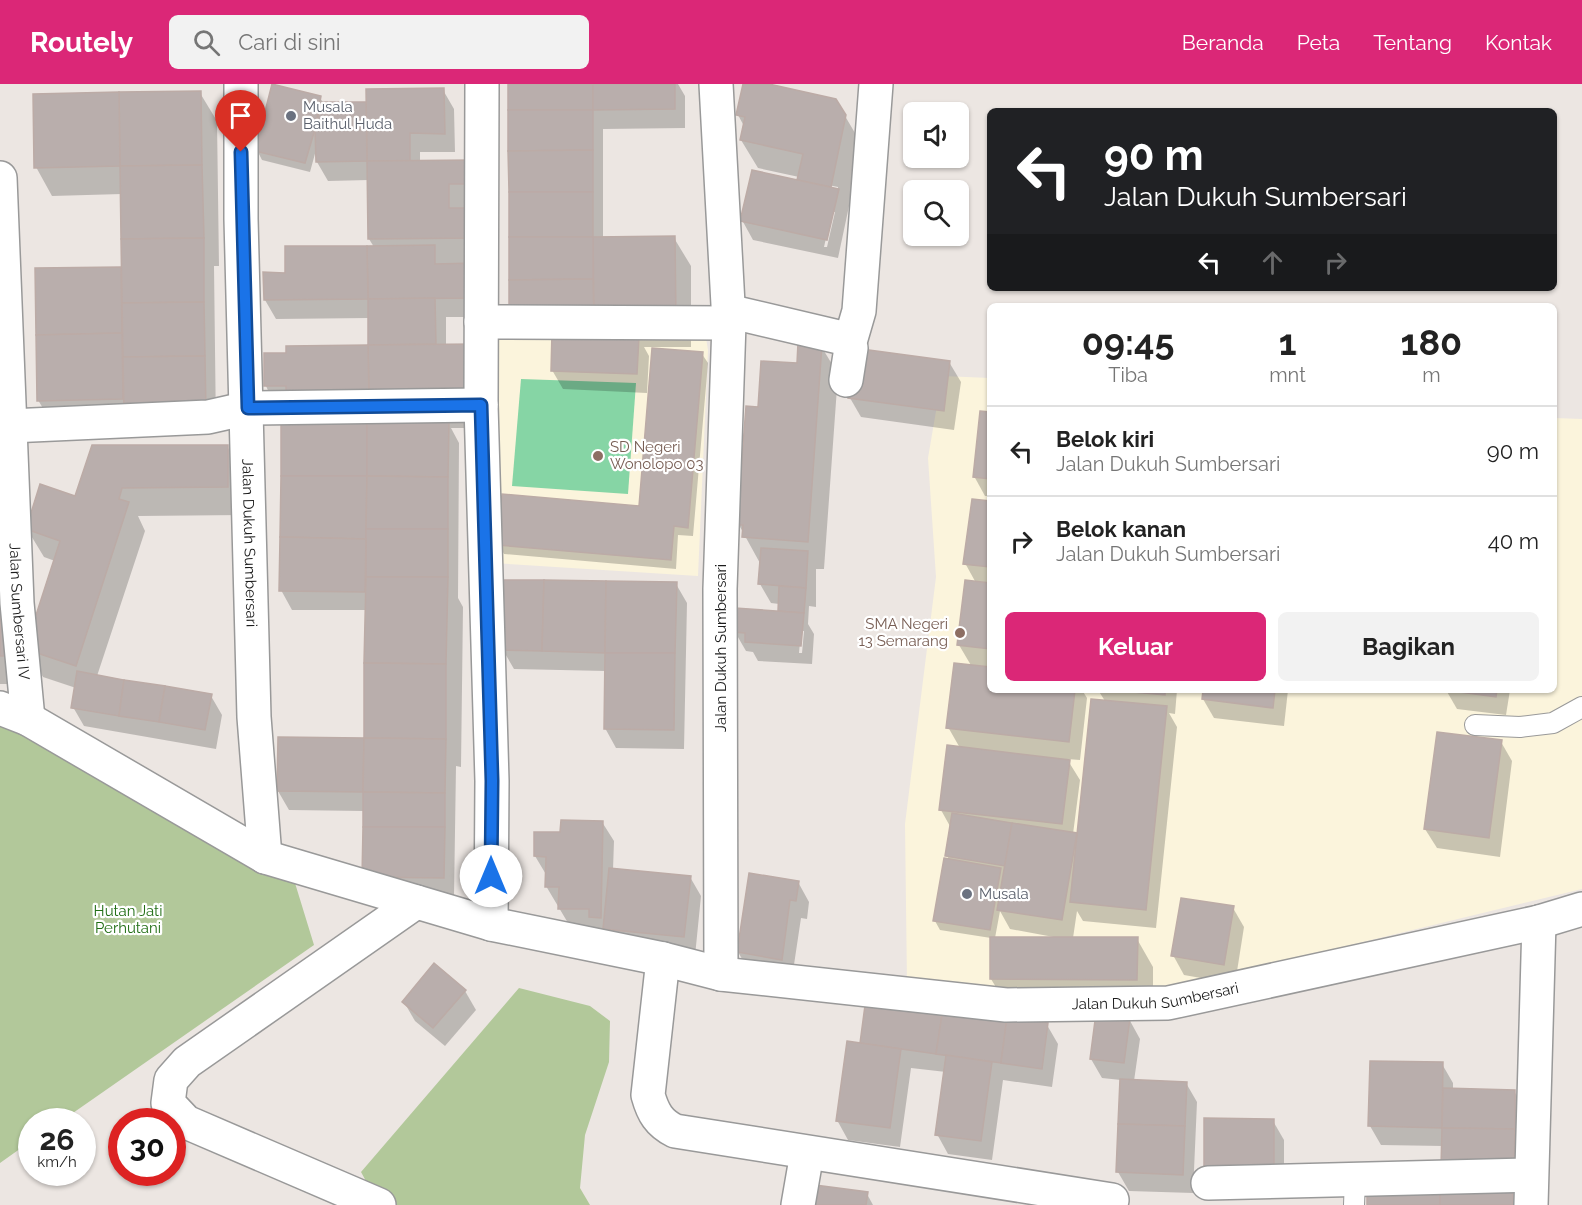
<!DOCTYPE html>
<html lang="id">
<head>
<meta charset="utf-8">
<style>
	body { margin:0; font-family:Raleway,sans-serif; background:#f2f2f2; color:#222; height:100vh; display:flex; flex-direction:column; font-size:22px; white-space:nowrap }
	* { box-sizing:border-box; margin:0 }
	p { font-size:20px; color:#767676 }
	.icon { flex:none; width:33px; height:33px; fill:none; stroke:currentColor; stroke-width:2; stroke-linecap:round; stroke-linejoin:round }
	.map { position:relative; flex:1; overflow:hidden }
	.panel { position:absolute; left:987px; top:219px; width:570px; height:390px; display:flex; flex-direction:column; background:#fff; border-radius:9px; box-shadow:0 2px 4px #0004 }
	.panel>* { flex:none }
	.hud { position:absolute; left:987px; top:24px; width:570px; height:183px; border-radius:9px; box-shadow:0 2px 4px #0004; background:#202124; color:#fff; overflow:hidden }
	.controls { position:absolute; left:903px; top:18px; display:grid; gap:12px }
	.controls a { display:grid; place-items:center; width:66px; height:66px; border-radius:9px; background:#fff; box-shadow:0 2px 4px #0004; font-size:30px }
	.speed { position:absolute; left:18px; top:1024px; display:flex; gap:12px; font-size:30px; font-weight:700; text-align:center }
	.speed>* { display:grid; place-content:center; width:78px; height:78px; border-radius:50%; background:#fff; box-shadow:0 2px 4px #0004; line-height:1 }
	.speed small { font-size:15px; font-weight:400 }
	.speed .limit { border:9px solid #d22; background:#fff; color:#111 }
	.pin { position:absolute; display:grid; place-items:center; width:51px; height:51px; color:#fff; margin:-62px -26px; border-radius:50% 50% 50% 0; rotate:-45deg; box-shadow:0 0 6px #0007 }
	.pin .icon { rotate:45deg }
	.me { position:absolute; width:66px; margin:-33px; rotate:0deg; stroke-linejoin:round; filter:drop-shadow(0 0 4px #0008) }
	.turn { display:flex; align-items:center; gap:21px; height:126px; padding:0 18px; font-size:27px }
	.turn .icon { width:78px; height:78px; stroke-width:2.5 }
	.turn b { display:block; font-size:42px; line-height:51px }
	.lanes { display:flex; align-items:center; height:57px; padding:0 18px; background:#0003; justify-content:center; gap:30px; direction:ltr }
	.lanes .off { opacity:.35 }
	.eta { display:flex; justify-content:space-evenly; align-items:center; height:102px; text-align:center }
	.eta b { font-size:36px; font-weight:700; line-height:42px }
	.button { display:flex; gap:12px; margin-top:auto; padding:12px 18px }
	.button a { flex:1; height:69px; border-radius:9px; background:#db2777; color:#fff; font-size:24px; font-weight:700; line-height:69px; text-align:center }
	.button a+a { background:#f2f2f2; color:#222 }
	ul { padding:0; list-style:none }
	li { display:flex; align-items:center; gap:18px; height:90px; padding:0 18px; border-top:2px solid #e0e0e0 }
	li div { flex:1 }
	li b { display:block; font-size:22px }
	li em { font-style:normal }
	header { display:flex; align-items:center; gap:36px; box-sizing:border-box; height:84px; padding:0 30px; background:#db2777; color:#fff }
	header strong { font-size:28px }
	nav { display:flex; gap:33px; margin-inline-start:auto; font-size:21px }
	.search { width:420px; height:54px; background:#f2f2f2; display:flex; align-items:center; gap:15px; box-sizing:border-box; padding:0 21px; border-radius:9px; color:#767676; font-size:22px }
	.map>svg:first-child { display:block }
</style>
</head>
<body>
<header>
<strong>Routely</strong>
<div class="search"><svg class="icon" aria-label="search" viewBox="0 0 24 24"><circle cx="10" cy="10" r="6"/><path d="M15 15l6 6"/></svg>Cari di sini</div>
<nav><a>Beranda</a><a>Peta</a><a>Tentang</a><a>Kontak</a></nav>
</header>
<div class="map">
<svg width="1582" height="1121" viewBox="0 0 1582 1121">
	<rect width="100%" height="100%" fill="#ece6e2"/>
	<!-- education -->
	<g fill="#fbf4dc">
		<polygon points="491,242 705,248 708,266 698,492 493,479"/>
		<polygon points="942,292 990,294 990,606 1554,606 1554,334 1582,335 1582,805 1148,910 907,900 905,740 936,493 928,374"/>
	</g>
	<!-- forest -->
	<g fill="#b2c89a">
		<polygon points="0,629 287,773 314,861 60,1038 32,1038 31,1057 0,1079"/>
		<polygon points="519,904 590,922 610,937 609,978 585,1051 580,1104 590,1121 379,1121 361,1088"/>
	</g>
	<!-- pitch -->
	<polygon fill="#86d5a5" points="521,295 636,299 628,410 512,402"/>
	<!-- shadow -->
	<g fill="#0003" fill-rule="evenodd">
		<polygon points="510,0 678,0 685,12 685,44 603,45 603,154 674,154 691,182 691,263 644,263 649,272 647,309 563,305 552,286 553,254"/>
		<path d="M745,0h18l82,32 17,29 -24,113 -85,-18 -11,-20 56,-38 1,-5 -41,-9 -17,-28 3,-14 -6,-11zM818,99l20,4v3l-20,-4zM832,128h3l-8,35h-3z"/>
		<polygon points="443,6 454,25 455,68 420,68 420,78 471,78 485,233 446,233 446,262 491,344 451,344 459,359 458,514 463,523 461,683 456,682 454,813 375,812 364,727 289,726 278,707 365,656 367,526 292,526 281,506 283,339 266,302 288,270 370,262 369,234 276,235 265,216 287,190 374,163 369,155 369,96 328,97 317,78 316,66 310,88 262,76 257,66 320,14 324,20 367,19"/>
		<polygon points="200,9 217,37 219,182 214,182 216,347 50,336 38,316 37,186 123,184 122,110 52,112 36,83"/>
		<polygon points="0,197 21,600 0,600"/>
		<path d="M821,262l17,28 -14,195h-8v38l-7,-1 -1,18 6,10 -2,30 -54,-3 -5,-9 -7,-1 -11,-19 45,-19 -1,-9 -8,-1 -11,-19 1,-19 -22,-40 8,-118 13,1 38,-44zM801,547h3l-2,22h-3z"/>
		<polygon points="702,270 708,279 693,452 678,451 676,485 504,470 499,461 640,424"/>
		<polygon points="949,278 961,298 954,346 861,333 850,314"/>
		<polygon points="990,330 990,412 985,412 974,392"/>
		<polygon points="227,362 243,391 243,431 138,432 145,447 97,592 211,612 222,631 216,665 84,642 73,623 76,604 43,593 27,565 55,477 44,473 27,445 76,414"/>
		<path d="M990,419v187h92l5,8 -7,62 -13,-1 13,21 -7,54 5,5 27,-138 -7,-11h79l-2,24 -6,-1 8,14 -21,201 -73,-7 -6,-10 -4,27 64,1 16,28v41l-145,-1 -17,-28v-41l-51,-8 -5,-9 15,-60 -3,-5 4,-28 -10,-18 19,-62 -12,-21 24,-60 -13,-22 17,-62 -11,-20zM1000,827l10,18 49,9h-64z"/>
		<polygon points="676,500 687,519 684,665 616,664 605,644 606,587 514,585 503,566"/>
		<polygon points="1204,606 1288,606 1284,642 1214,634 1203,615"/>
		<polygon points="1446,606 1510,606 1506,631 1457,625"/>
		<polygon points="1501,658 1512,677 1500,773 1437,764 1425,745"/>
		<polygon points="602,738 614,757 613,786 690,793 701,812 695,872 602,852 597,844 571,844 546,802 547,792 535,772 562,750"/>
		<polygon points="798,798 809,818 807,835 801,834 792,894 749,887 738,868"/>
		<polygon points="1233,824 1244,843 1235,900 1184,891 1173,871"/>
		<polygon points="465,907 476,926 445,962 415,937 404,918"/>
		<polygon points="1129,935 1140,955 1134,997 1186,999 1197,1018 1193,1109 1129,1107 1118,1088 1121,996 1102,994 1091,975"/>
		<polygon points="1047,941 1058,960 1052,1003 1003,996 992,1076 948,1070 937,1050 946,988 911,984 900,1063 848,1056 837,1036 861,961"/>
		<polygon points="1442,980 1453,999 1453,1006 1514,1007 1525,1026 1524,1102 1443,1062 1381,1061 1370,1042"/>
		<polygon points="1273,1037 1284,1056 1284,1103 1217,1102"/>
		<polygon points="867,1110 873,1121 814,1121"/>
	</g>
	<!-- building -->
	<g fill="#b9aeac" stroke="#bcaba6" stroke-width="1.5">
		<polygon points="272,0 321,12 315,45 305,79 255,67"/>
		<rect x="508" y="0" width="85" height="26"/>
		<polygon points="593,0 675,0 675,25 593,26"/>
		<polygon points="743,0 769,0 836,15 846,31 831,103 797,96 803,70 740,56 745,33 736,31"/>
		<polygon points="444,4 445,50 410,49 410,77 367,77 366,5"/>
		<polygon points="201,7 202,81 120,82 119,8"/>
		<polygon points="119,8 120,82 34,84 33,10"/>
		<polygon points="322,18 366,18 367,77 316,78 315,45"/>
		<polygon points="508,26 593,26 593,66 508,67"/>
		<polygon points="593,66 593,108 509,108 508,67"/>
		<polygon points="472,76 472,100 449,100 449,124 474,124 474,154 368,155 367,77"/>
		<polygon points="202,81 204,154 121,155 120,82"/>
		<polygon points="752,86 839,105 827,156 740,137"/>
		<rect x="509" y="108" width="84" height="45"/>
		<polygon points="675,152 676,235 594,235 593,153"/>
		<polygon points="509,153 593,153 593,195 509,196"/>
		<polygon points="204,154 204,218 122,219 121,155"/>
		<polygon points="435,161 435,180 475,179 475,214 368,215 367,162"/>
		<polygon points="285,162 367,162 368,215 264,216 263,188 285,189"/>
		<polygon points="121,183 122,249 36,251 35,184"/>
		<polygon points="593,195 594,235 509,235 509,196"/>
		<polygon points="435,214 436,260 368,261 368,215"/>
		<polygon points="204,218 205,272 123,273 122,219"/>
		<polygon points="552,248 639,252 637,290 551,287"/>
		<polygon points="122,249 123,315 37,317 36,251"/>
		<polygon points="798,259 822,260 808,458 742,453 743,441 737,441 746,322 758,323 761,277 797,279"/>
		<polygon points="475,260 476,316 369,317 368,261"/>
		<polygon points="368,261 369,317 286,318 286,302 264,302 264,269 286,269 286,262"/>
		<polygon points="652,264 703,268 688,444 674,442 671,476 497,461 502,410 639,422"/>
		<polygon points="854,264 950,277 944,327 848,314"/>
		<polygon points="205,272 206,329 124,330 123,273"/>
		<polygon points="980,327 990,328 990,395 973,393"/>
		<polygon points="281,337 367,338 367,392 281,392"/>
		<polygon points="367,338 449,338 448,393 367,392"/>
		<polygon points="92,361 228,361 228,403 122,404 119,415 129,418 76,582 25,565 60,457 26,445 40,400 75,412"/>
		<polygon points="281,392 367,392 366,455 280,453"/>
		<polygon points="367,392 448,393 448,445 366,445"/>
		<polygon points="972,415 990,417 990,483 963,480"/>
		<rect x="366" y="445" width="82" height="48"/>
		<polygon points="280,453 366,455 365,508 279,507"/>
		<polygon points="761,464 808,467 806,504 758,500"/>
		<polygon points="0,492 5,572 0,572"/>
		<polygon points="366,493 448,493 446,580 364,579"/>
		<polygon points="503,496 544,496 542,567 501,566"/>
		<polygon points="544,496 606,497 605,569 542,567"/>
		<polygon points="965,496 990,499 990,565 957,561"/>
		<polygon points="606,497 677,498 675,569 605,569"/>
		<polygon points="779,502 806,504 804,529 778,527"/>
		<polygon points="735,524 804,529 801,562 745,558 745,549 733,548"/>
		<polygon points="605,569 675,569 674,646 604,645"/>
		<polygon points="364,579 446,580 446,655 364,654"/>
		<polygon points="954,579 990,583 990,606 1075,606 1069,658 946,644"/>
		<polygon points="77,587 124,596 119,632 71,624"/>
		<polygon points="124,596 165,602 159,638 119,632"/>
		<polygon points="165,602 212,610 205,646 159,638"/>
		<polygon points="1111,606 1165,606 1165,611"/>
		<polygon points="1203,606 1275,606 1273,624 1202,615"/>
		<polygon points="1445,606 1497,606 1496,613"/>
		<polygon points="1091,615 1167,622 1146,826 1070,818"/>
		<polygon points="1437,648 1502,656 1489,754 1424,745"/>
		<polygon points="278,653 364,654 363,708 277,707"/>
		<polygon points="364,654 446,655 445,709 363,708"/>
		<polygon points="947,661 1070,676 1062,740 939,726"/>
		<polygon points="363,708 445,709 445,743 363,743"/>
		<polygon points="952,729 1012,739 1005,782 945,772"/>
		<polygon points="561,736 603,737 601,834 589,833 589,825 558,825 559,803 545,803 546,773 534,772 534,748 560,748"/>
		<polygon points="1012,739 1077,749 1062,836 997,826"/>
		<polygon points="363,743 445,743 444,794 362,793"/>
		<polygon points="944,774 1001,784 990,846 933,837"/>
		<polygon points="609,784 691,792 684,853 603,845"/>
		<polygon points="749,789 799,797 796,817 790,816 782,876 737,868"/>
		<polygon points="1181,814 1234,822 1224,881 1171,872"/>
		<polygon points="990,853 1138,853 1137,896 990,895"/>
		<polygon points="434,879 466,906 433,944 402,918"/>
		<polygon points="866,914 943,924 936,970 860,959"/>
		<polygon points="943,924 1007,933 1001,979 936,970"/>
		<polygon points="1096,929 1130,934 1124,979 1090,975"/>
		<polygon points="1007,933 1048,939 1042,985 1001,979"/>
		<polygon points="847,957 901,965 890,1044 836,1037"/>
		<polygon points="946,971 992,978 981,1057 935,1051"/>
		<polygon points="1370,977 1443,978 1442,1044 1368,1042"/>
		<polygon points="1120,995 1187,998 1185,1042 1118,1040"/>
		<polygon points="1443,1004 1515,1006 1515,1045 1442,1044"/>
		<polygon points="1204,1034 1274,1035 1274,1084 1204,1084"/>
		<polygon points="1118,1040 1185,1042 1183,1091 1116,1088"/>
		<polygon points="1442,1044 1515,1045 1514,1084 1441,1083"/>
		<polygon points="815,1101 868,1108 866,1121 812,1121"/>
		<polygon points="1367,1103 1440,1105 1440,1121 1367,1121"/>
		<polygon points="1440,1105 1513,1106 1513,1121 1440,1121"/>
	</g>
	<g fill="none" stroke-linecap="round" stroke-linejoin="round">
		<defs>
			<g id="lane">
				<polyline points="1475,641 1520,643 1553,639 1582,623"/>
				<polyline points="1354,1121 1355,1095"/>
			</g>
			<g id="street">
				<path id="s1" d="M241,0v135l13,498 11,140"/>
				<polyline points="482,0 481,321 492,697 491,840"/>
				<polyline points="716,0 729,239 720,505 721,890"/>
				<path id="s2" d="M0,94l17,425 11,116"/>
				<polyline points="728,227 847,255 851,264 846,296"/>
				<polyline points="481,238 729,239"/>
				<polyline points="850,258 859,227 876,0"/>
				<polyline points="10,342 208,333 248,324 481,321"/>
				<path id="s3" d="M0,624l28,11 237,138 226,67 172,35 58,15 285,31 162,-2 371,-81 43,-13"/>
				<path d="M663,875l-15,136c5,18 11,28 27,36l437,69"/>
				<polyline points="1208,1099 1531,1091"/>
				<polyline points="379,1121 186,1038 168,1019 171,996 187,978 416,818"/>
				<polyline points="798,1121 807,1069"/>
				<polyline points="1531,1121 1539,838"/>
			</g>
		</defs>
		<!-- lane casing -->
		<use href="#lane" stroke="#999" stroke-width="22"/>
		<!-- street casing -->
		<use href="#street" stroke="#999" stroke-width="36"/>
		<!-- lane -->
		<use href="#lane" stroke="#fff" stroke-width="20"/>
		<!-- street -->
		<use href="#street" stroke="#fff" stroke-width="33"/>
	</g>
	<g fill="none" stroke-linecap="round" stroke-linejoin="round">
		<defs>
			<polyline id="route" points="241,68 248,324 481,321 492,697 491,792"/>
		</defs>
		<!-- route casing -->
		<use href="#route" stroke="#114b97" stroke-width="15"/>
		<!-- route -->
		<use href="#route" stroke="#1a73e8" stroke-width="10"/>
	</g>
	<!-- markers -->
	<g fill="#6b7280" stroke="#fff" stroke-width="2">
		<circle cx="291" cy="32" r="6"/>
		<circle cx="967" cy="810" r="6"/>
	</g>
	<g fill="#8d6e63" stroke="#fff" stroke-width="2">
		<circle cx="598" cy="372" r="6"/>
		<circle cx="960" cy="549" r="6"/>
	</g>
	<g text-anchor="middle" stroke-width="4.5" stroke-linejoin="round" paint-order="stroke">
		<!-- worship labels -->
		<g font-size="15" fill="#5b616d" stroke="#fff" text-anchor="start">
			<text x="303" y="28">Musala<tspan x="303" dy="17">Baithul Huda</tspan></text>
			<text x="979" y="815">Musala</text>
		</g>
		<!-- education labels -->
		<g font-size="15" fill="#785e54" stroke="#fff" text-anchor="start">
			<text x="610" y="368">SD Negeri<tspan x="610" dy="17">Wonolopo 03</tspan></text>
			<text x="948" y="545" text-anchor="end">SMA Negeri<tspan x="948" dy="17">13 Semarang</tspan></text>
		</g>
		<!-- street labels -->
		<g font-size="15" fill="#1c1c1c" stroke="#fff">
			<text dy="5" stroke="none"><textPath href="#s1" startOffset="459">Jalan Dukuh Sumbersari</textPath></text>
			<text dy="5" stroke="none"><textPath href="#s2" startOffset="434">Jalan Sumbersari IV</textPath></text>
			<text transform="translate(721 564) rotate(-90)" y="5">Jalan Dukuh Sumbersari</text>
			<text dy="5" stroke="none"><textPath href="#s3" startOffset="1212">Jalan Dukuh Sumbersari</textPath></text>
		</g>
		<!-- park labels -->
		<g font-size="15" fill="#216e15" stroke="#fff">
			<text x="128" y="832">Hutan Jati<tspan x="128" dy="17">Perhutani</tspan></text>
		</g>
	</g>
</svg>
<div class="controls">
<a><svg class="icon" aria-label="sound" viewBox="0 0 24 24"><path d="M4 9h4l5-4v14l-5-4H4zM17 9q2 3 0 6"/></svg></a>
<a><svg class="icon" aria-label="search" viewBox="0 0 24 24"><circle cx="10" cy="10" r="6"/><path d="M15 15l6 6"/></svg></a>
</div>
<div class="speed"><div>26<small>km/h</small></div><div class="limit">30</div></div>
<div class="pin" style="left:241px;top:68px;background:#d93025"><svg class="icon" aria-label="arrive" viewBox="0 0 24 24"><path d="M6 21V4h12l-3 4 3 4H6"/></svg></div>
<svg class="me" style="left:491px;top:792px" viewBox="-20 -20 40 40"><circle r="19" fill="#fff"/><path d="M0-13L10 11 0 6-10 11z" fill="#1a73e8"/></svg>
<div class="hud">
<div class="turn"><svg class="icon" aria-label="left" viewBox="0 0 24 24"><path d="M17 20v-9H6M10 6l-5 5 5 5"/></svg><div><b>90 m</b>Jalan Dukuh Sumbersari</div></div>
<div class="lanes"><svg class="icon" aria-label="left" viewBox="0 0 24 24"><path d="M17 20v-9H6M10 6l-5 5 5 5"/></svg><svg class="icon off" aria-label="ahead" viewBox="0 0 24 24"><path d="M12 20V5M6 11l6-6 6 6"/></svg><svg class="icon off" aria-label="right" viewBox="0 0 24 24"><path d="M7 20v-9h11M14 6l5 5-5 5"/></svg></div>
</div>
<section class="panel">
<div class="eta">
<div><b>09:45</b><p>Tiba</p></div>
<div><b>1</b><p>mnt</p></div>
<div><b>180</b><p>m</p></div>
</div>
<ul>
<li><svg class="icon" aria-label="left" viewBox="0 0 24 24"><path d="M17 20v-9H6M10 6l-5 5 5 5"/></svg><div><b>Belok kiri</b><p>Jalan Dukuh Sumbersari</p></div><em>90 m</em></li>
<li><svg class="icon" aria-label="right" viewBox="0 0 24 24"><path d="M7 20v-9h11M14 6l5 5-5 5"/></svg><div><b>Belok kanan</b><p>Jalan Dukuh Sumbersari</p></div><em>40 m</em></li>
</ul>
<div class="button"><a>Keluar</a><a>Bagikan</a></div>
</section>
</div>
</body>
</html>
